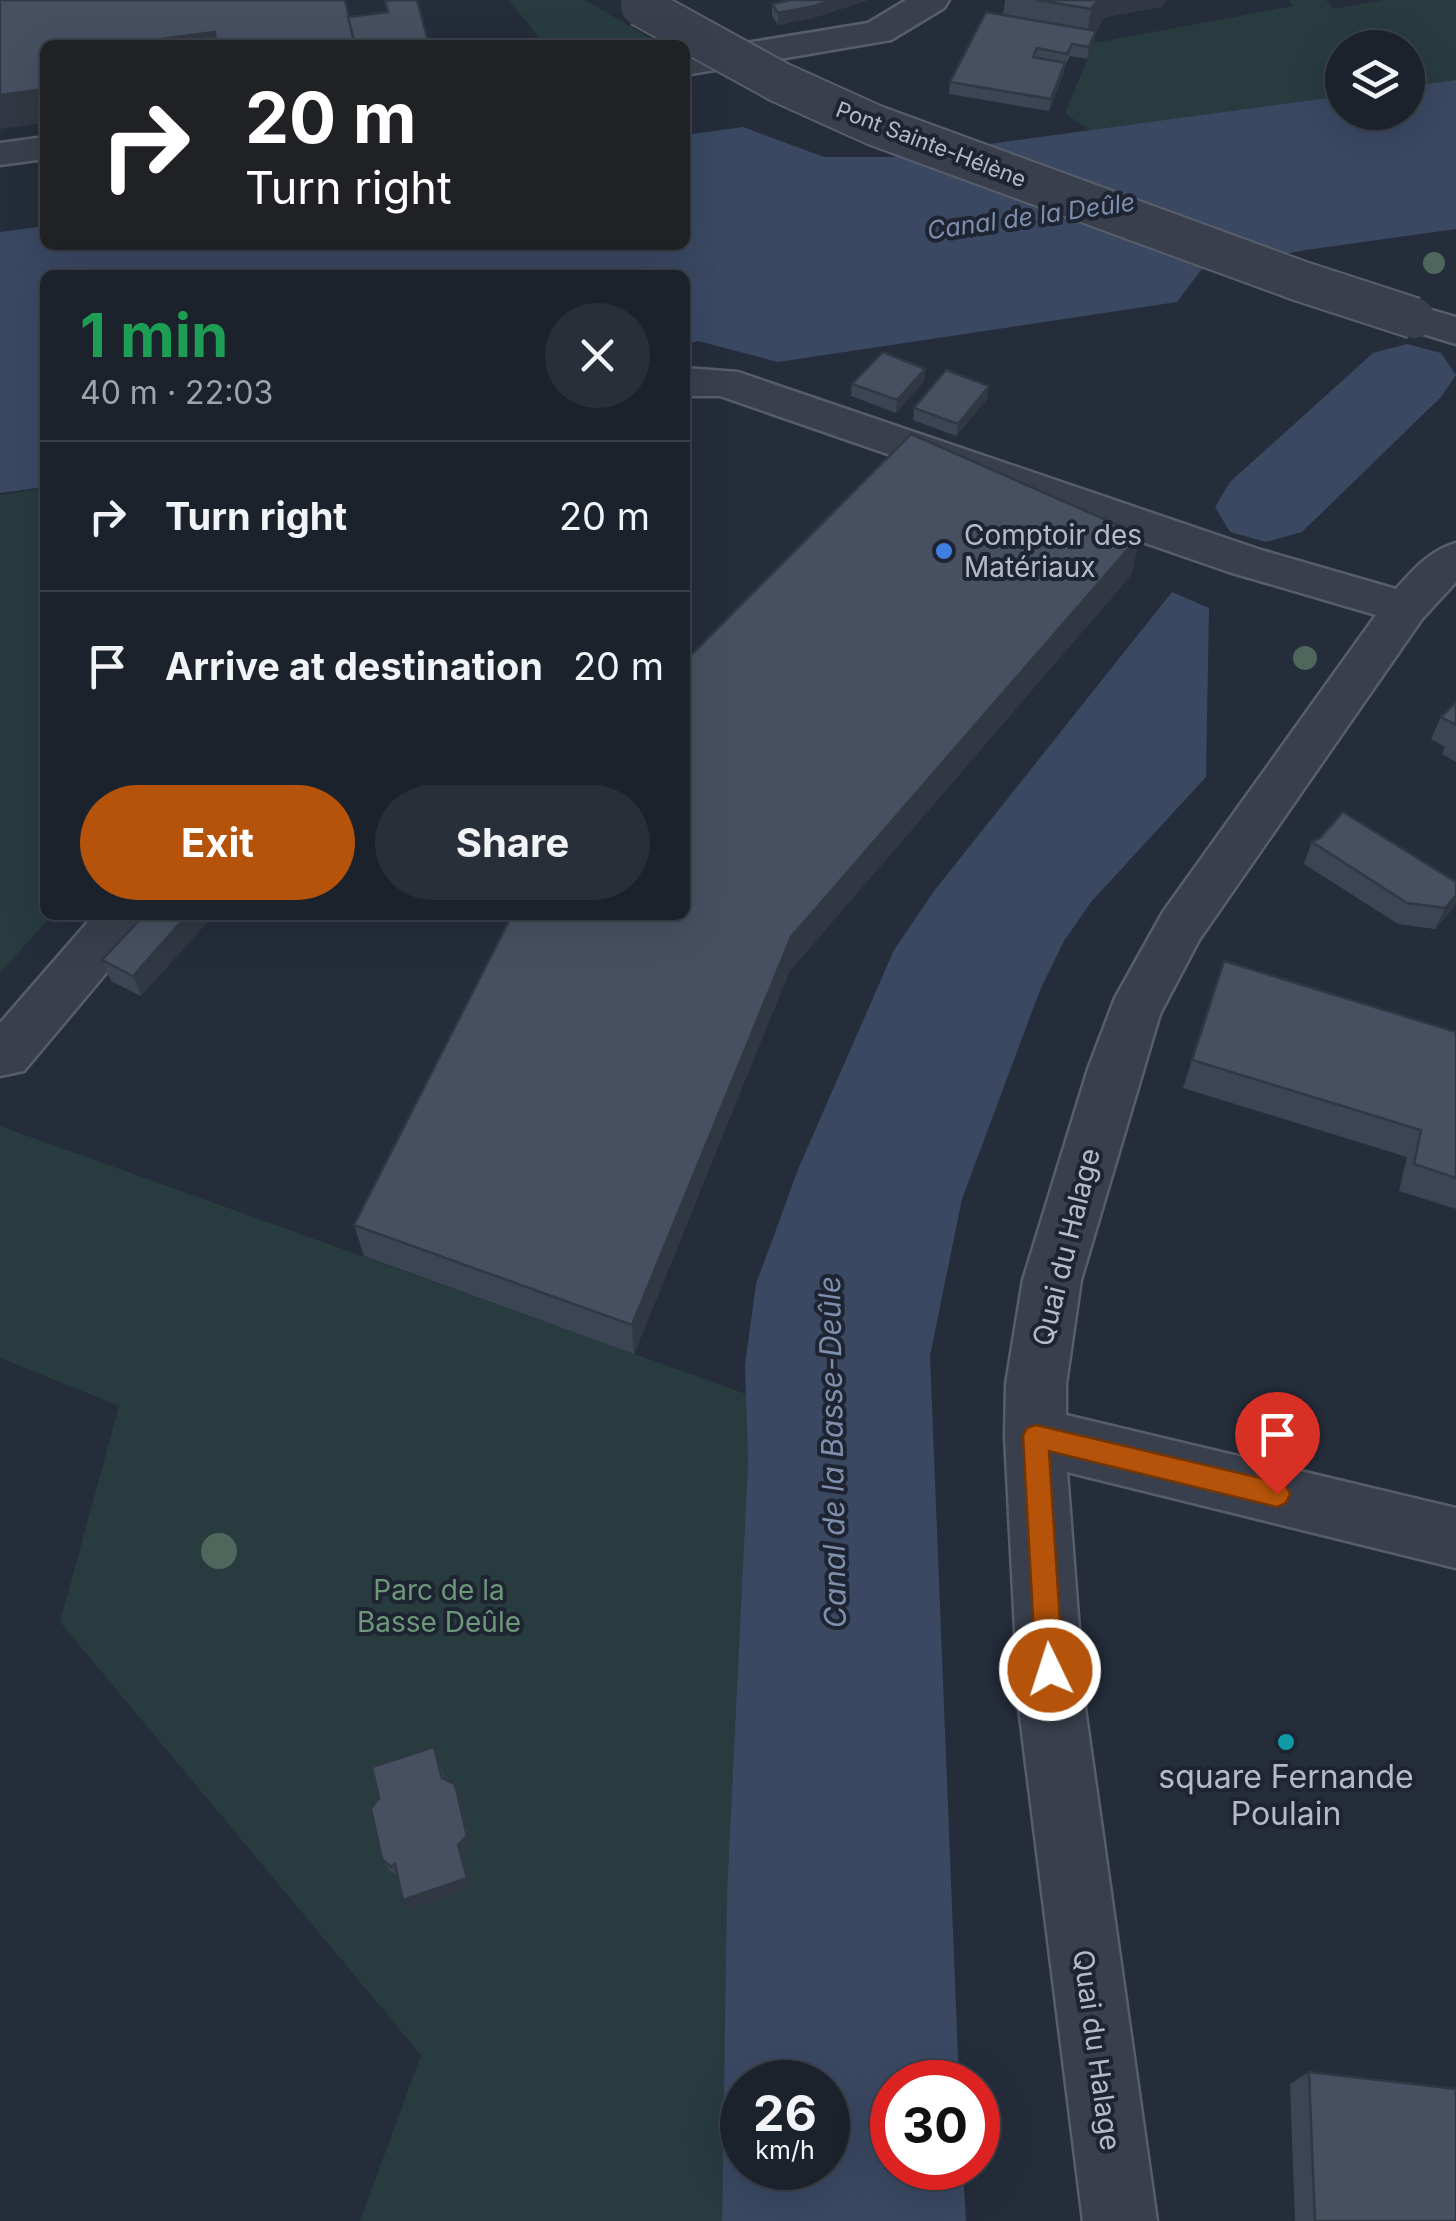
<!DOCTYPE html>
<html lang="en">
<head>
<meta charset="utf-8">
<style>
	body { margin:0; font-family:Inter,sans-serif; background:#292f38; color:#f1f3f6; height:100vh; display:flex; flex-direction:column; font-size:38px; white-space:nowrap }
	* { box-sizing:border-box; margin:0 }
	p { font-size:32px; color:#a0a4a9 }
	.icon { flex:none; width:55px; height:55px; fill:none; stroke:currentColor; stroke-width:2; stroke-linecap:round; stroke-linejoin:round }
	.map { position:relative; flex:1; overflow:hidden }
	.details { position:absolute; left:40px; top:270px; width:650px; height:650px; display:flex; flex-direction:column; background:#1c222c; border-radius:15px; box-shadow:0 10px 40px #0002,0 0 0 2px #3a3f48 }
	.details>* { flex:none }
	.hud { position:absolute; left:40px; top:40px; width:650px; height:210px; border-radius:15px; box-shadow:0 10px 40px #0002,0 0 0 2px #3a3f48; background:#202124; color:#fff; overflow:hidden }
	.controls { position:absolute; left:1325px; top:30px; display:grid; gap:20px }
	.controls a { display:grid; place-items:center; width:100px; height:100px; border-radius:50%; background:#1c222c; box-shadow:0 10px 40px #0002,0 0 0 2px #3a3f48; font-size:50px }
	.speed { position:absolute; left:720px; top:2060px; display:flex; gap:20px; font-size:50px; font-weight:700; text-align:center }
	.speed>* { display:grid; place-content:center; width:130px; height:130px; border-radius:50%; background:#1c222c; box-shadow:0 10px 40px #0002,0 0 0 2px #3a3f48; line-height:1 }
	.speed small { font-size:25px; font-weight:400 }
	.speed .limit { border:15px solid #d22; background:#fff; color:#111 }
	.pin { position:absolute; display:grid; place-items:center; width:85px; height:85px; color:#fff; margin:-102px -42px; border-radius:50% 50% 50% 0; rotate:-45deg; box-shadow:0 0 10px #0007 }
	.pin .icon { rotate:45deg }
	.me { position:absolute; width:110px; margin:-55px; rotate:356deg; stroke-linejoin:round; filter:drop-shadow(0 0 8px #0008) }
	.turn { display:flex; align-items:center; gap:35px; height:210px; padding:0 40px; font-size:45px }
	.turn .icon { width:130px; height:130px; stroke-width:2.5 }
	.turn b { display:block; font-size:70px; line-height:85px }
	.round { display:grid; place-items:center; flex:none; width:105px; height:105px; border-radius:52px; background:#292f38 }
	.summary { display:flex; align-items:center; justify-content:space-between; height:170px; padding:0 40px }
	h1 { font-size:60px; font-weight:700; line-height:75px; color:#1e9e55 }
	.action { display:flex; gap:20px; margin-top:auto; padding:20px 40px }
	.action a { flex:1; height:115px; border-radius:60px; background:#b45309; color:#fff; font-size:40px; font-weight:700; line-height:115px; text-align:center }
	.action a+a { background:#292f38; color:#f1f3f6 }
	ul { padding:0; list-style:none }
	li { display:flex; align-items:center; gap:30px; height:150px; padding:0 40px; border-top:2px solid #3a3f48 }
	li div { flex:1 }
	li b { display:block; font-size:38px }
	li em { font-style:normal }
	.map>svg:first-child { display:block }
</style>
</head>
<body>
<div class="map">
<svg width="1456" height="2221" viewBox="0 0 1456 2221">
	<rect width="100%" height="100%" fill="#252d3b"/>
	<!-- green -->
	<g fill="#283b3e">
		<polygon points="509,0 585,0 660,44 545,45"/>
		<polygon points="1289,0 1326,0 1334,9 1383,0 1456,0 1456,80 1408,86 1408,48 1342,48 1342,96 1090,131 1065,113 1094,43 1293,6"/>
		<polygon points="45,488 45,915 52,915 0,973 0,495"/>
		<polygon points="0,1126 746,1394 748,1462 727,1892 722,2221 360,2221 421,2055 60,1622 119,1406 0,1358"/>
	</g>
	<!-- water -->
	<g fill="#3a4862" fill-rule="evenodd">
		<polygon points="1456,80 1456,229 1306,250 1201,270 1177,302 778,362 698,341 685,345 685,275 45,275 45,487 0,493 0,232 45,226 45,245 685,245 685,135 743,127 824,157 893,157 1342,96 1342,112 1408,112 1408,86"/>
		<path d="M1172,592l37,16 -3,169 -115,125 -27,39 -24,49 -78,209 -32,157 29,726h-67v86h71l3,53h-244l5,-329 21,-430 -3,-97 11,-81 43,-117 95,-217 40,-59zM742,2082h86v86h-86z"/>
	</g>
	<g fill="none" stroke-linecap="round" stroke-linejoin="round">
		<!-- river -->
		<polygon fill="#3a4862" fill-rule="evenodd" points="1407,344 1441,353 1456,375 1441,397 1302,532 1266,542 1230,532 1215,507 1230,482 1373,353"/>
		<defs>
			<g id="minor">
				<polygon points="906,0 949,0 944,8 891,40 685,75 685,53 868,23"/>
				<polygon points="45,137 45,159 0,165 0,143"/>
				<path d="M685,368l53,4 523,178 135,39c18,-20 33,-38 60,-46v39l-34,37 -223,321 -39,74 -79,266 -15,104v31l390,93v60l-389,-96 18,236 72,513h-74l-64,-513 -14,-272 1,-52 17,-104 65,-211 27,-71 48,-86 213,-297 -147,-43 -509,-176h-35z"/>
				<polygon points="94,915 151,915 143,929 24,1071 0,1076 0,1023"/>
			</g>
			<polygon id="tertiary" points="1414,305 1456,317 1456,344 1400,327 1394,318 1400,309"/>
		</defs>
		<!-- minor casing -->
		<use href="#minor" stroke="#575d6a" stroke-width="5"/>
		<!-- tertiary casing -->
		<use href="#tertiary" stroke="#575d6a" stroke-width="5"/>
		<!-- minor -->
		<use href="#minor" fill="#393f4c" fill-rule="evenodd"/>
		<!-- tertiary -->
		<use href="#tertiary" fill="#393f4c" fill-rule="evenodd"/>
		<defs>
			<polyline id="tertiary-bridge" points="641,6 779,82 874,125 1300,281 1414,318"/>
		</defs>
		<!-- tertiary-bridge casing -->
		<use href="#tertiary-bridge" stroke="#575d6a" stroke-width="44" stroke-linecap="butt"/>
		<!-- tertiary-bridge -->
		<use href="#tertiary-bridge" stroke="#393f4c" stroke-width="40"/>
	</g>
	<!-- trees -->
	<g fill="#4d675d">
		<circle cx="1434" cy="263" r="11"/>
		<circle cx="1305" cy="658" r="12"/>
		<circle cx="219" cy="1551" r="18"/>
	</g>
	<!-- wall -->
	<g fill="#3c4553">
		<polygon points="1005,0 1167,0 1161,7 1105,17 1095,31 1094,43 1087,59 1070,56 1065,66 1063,75 1049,111 949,94 950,82 1003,15"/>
		<polygon points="772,4 814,18 778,25 772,16"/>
		<polygon points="925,369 924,381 896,413 851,396 852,384"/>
		<polygon points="987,399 956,436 913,420 914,408"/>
		<polygon points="1132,574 789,972 634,1354 364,1256 354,1225"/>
		<polygon points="1456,702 1456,762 1442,754 1445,747 1431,739 1441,717"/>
		<polygon points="1312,842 1456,882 1456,903 1435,929 1398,924 1304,864"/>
		<polygon points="144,915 141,996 111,981 102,960"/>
		<polygon points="1224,961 1456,1032 1456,1209 1399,1191 1407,1157 1183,1088"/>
		<polygon points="434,1747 445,1779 455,1784 460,1796 472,1847 463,1856 472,1888 409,1909 398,1876 389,1870 382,1859"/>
		<polygon points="1309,2072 1456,2221 1295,2221 1290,2084"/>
	</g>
	<!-- shaded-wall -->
	<g fill="#313843">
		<polygon points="832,0 869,0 814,18 778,25 778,13"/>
		<polygon points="1098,0 1167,0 1161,7 1105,17 1086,42 1091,9"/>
		<polygon points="1096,31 1094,43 1087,59 1089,47"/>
		<polygon points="215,32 218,45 116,45"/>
		<polygon points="1065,63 1063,75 1049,111 1051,99"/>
		<polygon points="45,89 45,123 0,129 0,95"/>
		<polygon points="925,369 924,381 896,413 897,400"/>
		<polygon points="989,386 987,399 956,436 958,424"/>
		<polygon points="1140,535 1132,574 789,972 634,1354 632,1325 791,937"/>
		<polygon points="1456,895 1456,903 1454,908 1435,929 1445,908"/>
		<polygon points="187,915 214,915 141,996 133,976"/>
		<polygon points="455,1784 460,1796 472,1847 463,1856 472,1888 409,1909 403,1900 458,1845"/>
	</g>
	<!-- building -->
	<g fill="#465060" stroke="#313843" stroke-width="2.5">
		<polygon points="0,0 345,0 355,45 216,45 215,32 116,45 45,45 45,89 0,95"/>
		<polygon points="396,0 417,0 429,45 355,45 348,17 388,12 385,1"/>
		<polygon points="791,0 832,0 814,6 778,13 772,4"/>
		<polygon points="1037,0 1098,0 1091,9"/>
		<polygon points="986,12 1096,31 1089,47 1072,44 1067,54 1037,48 1033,57 1065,63 1051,99 950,82"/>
		<polygon points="216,42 216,45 190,45"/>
		<polygon points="883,352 925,369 897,400 852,384"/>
		<polygon points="946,370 989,386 958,424 914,408"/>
		<polygon points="911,434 1140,535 791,937 632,1325 354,1225 512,915 685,915 685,661"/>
		<polygon points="1456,702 1456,725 1441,717"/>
		<polygon points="1343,812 1456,882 1456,895 1445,908 1407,903 1312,842 1320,838"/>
		<polygon points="144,915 187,915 133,976 102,960"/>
		<polygon points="1224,961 1456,1032 1456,1178 1414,1164 1421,1130 1192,1060"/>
		<polygon points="434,1747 442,1778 455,1784 467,1836 458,1845 467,1878 403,1900 395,1864 391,1867 382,1859 371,1809 379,1798 372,1767"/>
		<polygon points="1309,2072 1456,2089 1456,2221 1315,2221"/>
	</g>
	<!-- route -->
	<polygon fill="#b45309" stroke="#753606" stroke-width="2.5" points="1036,1425 1277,1482 1286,1486 1290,1494 1286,1503 1277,1507 1049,1451 1063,1670 1059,1680 1050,1684 1040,1680 1036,1670 1023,1436 1027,1428"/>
	<!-- markers -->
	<circle fill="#3f7fe0" stroke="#1e2431" stroke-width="4" cx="944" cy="551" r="10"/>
	<circle fill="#0f9aa8" stroke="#1e2431" stroke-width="4" cx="1286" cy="1742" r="10"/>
	<g text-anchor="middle" stroke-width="8" stroke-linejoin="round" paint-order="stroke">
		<!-- far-street labels -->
		<g font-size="22" fill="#b4bac7" stroke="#1e2431">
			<text transform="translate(931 144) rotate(21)" y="8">Pont Sainte-Hélène</text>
		</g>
		<!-- far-water labels -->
		<g font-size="25" font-style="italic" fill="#7d8fad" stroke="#1e2431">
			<text transform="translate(1031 216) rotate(-8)" y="9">Canal de la Deûle</text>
		</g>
		<!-- poi labels -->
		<g font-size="28" fill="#b4bac7" stroke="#1e2431" text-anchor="start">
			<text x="964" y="545">Comptoir des<tspan x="964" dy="32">Matériaux</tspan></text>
		</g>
		<!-- street labels -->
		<g font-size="28" fill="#b4bac7" stroke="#1e2431">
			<text transform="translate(1066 1247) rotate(-76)" y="10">Quai du Halage</text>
			<text transform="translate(1097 2050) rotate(82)" y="10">Quai du Halage</text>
		</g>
		<!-- park labels -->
		<g font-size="28" fill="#6d9779" stroke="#1e2431">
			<text x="439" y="1600">Parc de la<tspan x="439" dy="32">Basse Deûle</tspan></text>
		</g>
		<!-- water labels -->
		<g font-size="30" font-style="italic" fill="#7d8fad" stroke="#1e2431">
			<text transform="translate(833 1452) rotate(-91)" y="10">Canal de la Basse-Deûle</text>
		</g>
		<!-- near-poi labels -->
		<g font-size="32" fill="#b4bac7" stroke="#1e2431">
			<text x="1286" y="1788">square Fernande<tspan x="1286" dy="37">Poulain</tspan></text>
		</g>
	</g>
</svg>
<div class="controls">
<a><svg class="icon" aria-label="layers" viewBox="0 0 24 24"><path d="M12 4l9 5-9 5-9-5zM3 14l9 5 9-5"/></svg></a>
</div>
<div class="speed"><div>26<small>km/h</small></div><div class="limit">30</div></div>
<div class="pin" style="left:1277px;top:1494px;background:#d93025"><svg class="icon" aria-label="arrive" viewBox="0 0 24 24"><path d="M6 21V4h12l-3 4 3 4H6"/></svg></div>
<svg class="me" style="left:1050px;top:1670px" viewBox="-20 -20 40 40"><circle r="17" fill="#b45309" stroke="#fff" stroke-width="3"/><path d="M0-11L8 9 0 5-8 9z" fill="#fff"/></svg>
<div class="hud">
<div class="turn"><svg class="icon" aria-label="right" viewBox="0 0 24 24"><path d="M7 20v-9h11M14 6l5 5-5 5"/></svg><div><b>20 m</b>Turn right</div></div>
</div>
<section class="details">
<div class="summary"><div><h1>1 min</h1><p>40 m · 22:03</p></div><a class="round"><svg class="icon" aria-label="close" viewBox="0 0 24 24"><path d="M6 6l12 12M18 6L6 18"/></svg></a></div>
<ul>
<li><svg class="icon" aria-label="right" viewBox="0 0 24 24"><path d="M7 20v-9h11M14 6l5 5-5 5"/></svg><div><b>Turn right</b></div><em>20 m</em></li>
<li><svg class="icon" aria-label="arrive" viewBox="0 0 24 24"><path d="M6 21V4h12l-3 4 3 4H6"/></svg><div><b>Arrive at destination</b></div><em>20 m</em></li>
</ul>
<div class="action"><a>Exit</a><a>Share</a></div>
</section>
</div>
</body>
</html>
